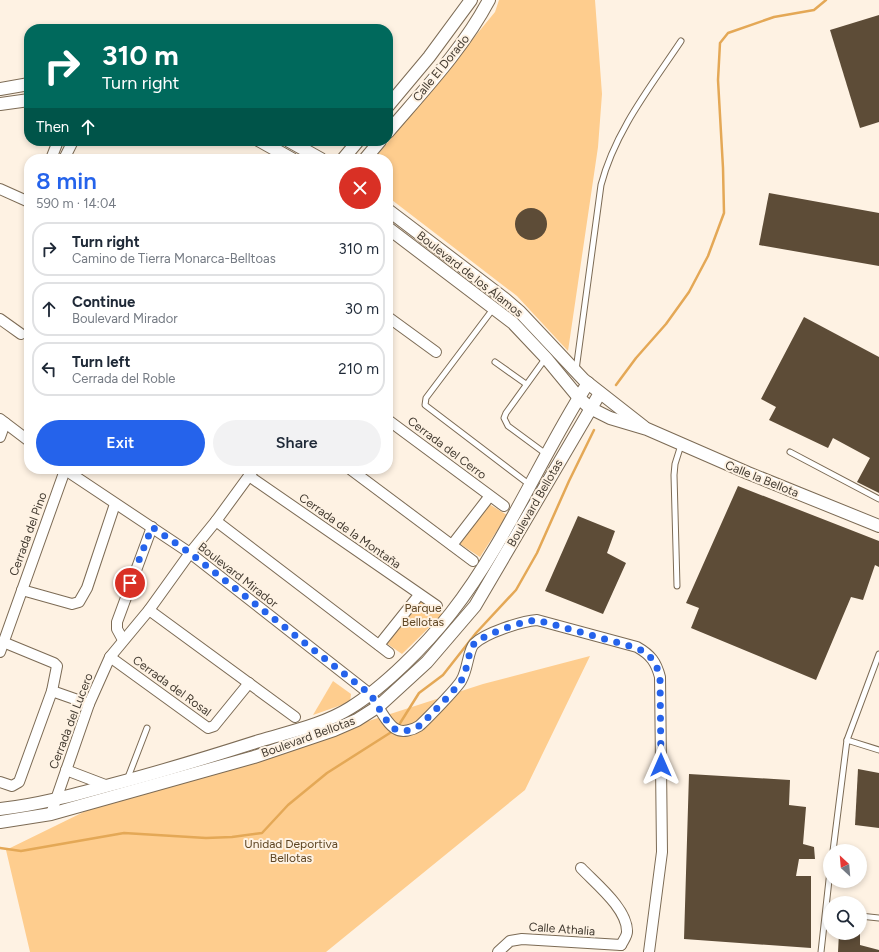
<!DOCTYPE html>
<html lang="en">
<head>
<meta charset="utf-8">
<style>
	body { margin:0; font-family:Figtree,sans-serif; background:#f2f2f3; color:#1f2937; height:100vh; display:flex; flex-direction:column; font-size:15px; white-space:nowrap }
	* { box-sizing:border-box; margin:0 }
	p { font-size:13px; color:#747a83 }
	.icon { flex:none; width:22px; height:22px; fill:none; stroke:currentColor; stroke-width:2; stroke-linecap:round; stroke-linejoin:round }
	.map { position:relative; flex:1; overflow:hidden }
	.sheet { position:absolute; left:24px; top:154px; width:369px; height:320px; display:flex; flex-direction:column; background:#fff; border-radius:16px; box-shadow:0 2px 6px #0003 }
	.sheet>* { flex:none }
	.top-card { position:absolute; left:24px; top:24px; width:369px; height:122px; border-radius:16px; box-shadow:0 2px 6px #0003; background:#00695c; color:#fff; overflow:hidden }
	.needle { width:26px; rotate:334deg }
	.fabs { position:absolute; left:823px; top:844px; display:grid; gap:8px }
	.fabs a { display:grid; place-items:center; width:44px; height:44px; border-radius:50%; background:#fff; box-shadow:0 2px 6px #0003; font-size:20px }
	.pin { position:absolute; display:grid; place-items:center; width:34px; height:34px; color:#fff; margin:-17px; border:2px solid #fff; border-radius:50%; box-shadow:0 1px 4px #0007 }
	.me { position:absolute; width:44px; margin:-22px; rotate:0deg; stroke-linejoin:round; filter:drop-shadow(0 0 3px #0008) }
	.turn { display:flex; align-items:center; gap:14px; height:84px; padding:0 12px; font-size:18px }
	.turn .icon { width:52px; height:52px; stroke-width:2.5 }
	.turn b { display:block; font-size:28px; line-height:34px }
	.then { display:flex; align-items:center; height:38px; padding:0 12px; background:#0003; gap:8px; font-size:15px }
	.round { display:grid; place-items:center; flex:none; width:42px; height:42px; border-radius:21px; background:#f2f2f3 }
	.summary { display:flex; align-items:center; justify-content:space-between; height:68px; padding:0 12px }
	h1 { font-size:24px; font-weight:600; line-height:30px; color:#2563eb }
	.action { display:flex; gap:8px; margin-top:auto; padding:8px 12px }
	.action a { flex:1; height:46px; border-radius:24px; background:#2563eb; color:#fff; font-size:16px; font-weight:600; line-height:46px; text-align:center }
	.action a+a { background:#f2f2f3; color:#1f2937 }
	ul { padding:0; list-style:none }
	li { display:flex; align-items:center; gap:12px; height:54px; margin:0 8px 6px; padding:0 4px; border:2px solid #e0e1e3; border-radius:16px }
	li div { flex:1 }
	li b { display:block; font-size:15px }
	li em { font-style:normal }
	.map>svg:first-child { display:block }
</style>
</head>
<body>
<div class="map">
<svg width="879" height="952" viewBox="0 0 879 952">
	<rect width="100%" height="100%" fill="#fef2e3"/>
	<!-- green -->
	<g fill="#fecd8e">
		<polygon points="499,0 595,0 602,94 598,147 568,351 517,296 388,197 388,159 374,159 495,12"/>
		<polygon points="489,504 507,515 480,557 460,544"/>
		<polygon points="422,597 443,614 402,654 386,643"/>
		<polygon points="590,656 525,790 326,952 30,952 6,850 104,802 254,758 483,684"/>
		<polygon points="333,681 351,694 350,702 313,715"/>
	</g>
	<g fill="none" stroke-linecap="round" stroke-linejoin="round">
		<!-- stream -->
		<g stroke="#e4a856" stroke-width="2.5">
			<polyline points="616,385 636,358 666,324 689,292 708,256 724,213 723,168 718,80 720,43 728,33 774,17 814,10 826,0"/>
			<polyline points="397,728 419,693 443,675 476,633 516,590 537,553 569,481 594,430"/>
			<polyline points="0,848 21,851 124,833 206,838 232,837 262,833 288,805 327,773 393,731"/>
		</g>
	</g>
	<!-- building -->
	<g fill="#5d4c37">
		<polygon points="879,15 879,122 860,128 830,30"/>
		<polygon points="769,193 879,213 879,266 759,245"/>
		<circle cx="531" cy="224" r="16"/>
		<polygon points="804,317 879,357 879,493 857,482 870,458 833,438 828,448 769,420 776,407 761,399"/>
		<polygon points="738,486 879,541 879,567 875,565 863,600 851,597 816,680 691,628 699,608 686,603"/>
		<polygon points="578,516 615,531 607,553 626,563 603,614 545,591"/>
		<polygon points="858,769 879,773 879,828 855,825"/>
		<polygon points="689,774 790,780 789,805 806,807 803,844 814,847 815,859 799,859 796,876 811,876 811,948 684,939"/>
		<polygon points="839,933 860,933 860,945 879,950 879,952 838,952"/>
	</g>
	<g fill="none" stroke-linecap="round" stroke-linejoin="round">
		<defs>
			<g id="service">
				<polyline points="493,309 426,398 425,405 530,485"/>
				<polyline points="545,359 506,413 504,418 508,426 546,454"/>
				<polyline points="495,362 526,384"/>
				<path d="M576,370l25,-185c14,-54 50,-99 80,-144"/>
				<polyline points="790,452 879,499"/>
				<polyline points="677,586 674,475 675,464 681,445"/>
				<polyline points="847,740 879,654"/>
				<polyline points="127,780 147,728"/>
				<polyline points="833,851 847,740 879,750"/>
				<polyline points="860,916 879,918"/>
				<polyline points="821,952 830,871"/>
			</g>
			<g id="minor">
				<polyline points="51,159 58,141"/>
				<polyline points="64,159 73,141"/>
				<polyline points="0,189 29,202"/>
				<polyline points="388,317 436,352"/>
				<polyline points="0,319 21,334"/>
				<polyline points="0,419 29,441"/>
				<polyline points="388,420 504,506"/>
				<polyline points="0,437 5,423"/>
				<path d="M64,469l126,84 180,141c7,9 16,30 26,35 6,4 17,1 23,-3 7,-6 37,-37 42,-45 7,-11 7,-31 13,-37 11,-11 48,-23 63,-24l100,27c14,8 19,15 23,30l2,175 -13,100"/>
				<polyline points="350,469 473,561"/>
				<polyline points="249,476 437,606"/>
				<polyline points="216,521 389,653"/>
				<polyline points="452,545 489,497"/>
				<polyline points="22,590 72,604 79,602 87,588 115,504"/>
				<polyline points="149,610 295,717"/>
				<polyline points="123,640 117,629 117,622 152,527"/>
				<polyline points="379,645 419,595"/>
				<polyline points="0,652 65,470"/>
				<polyline points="110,657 208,728 214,726 249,683"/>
				<polyline points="52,691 89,704"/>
				<polyline points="66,770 108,786"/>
				<polyline points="0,782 12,786 19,782 52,691 57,666 54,663 3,642"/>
				<polyline points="51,814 89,704 110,657 149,610 190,553 216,521 254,469"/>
				<path d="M581,868c14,15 47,41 46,64 0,4 -4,9 -6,13"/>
				<polyline points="498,952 510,941 522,939 621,945"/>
			</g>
			<g id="tertiary">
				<polyline points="0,89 29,84"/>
				<polyline points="0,104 29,100"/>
				<polyline points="388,106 429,57 471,0"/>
				<path d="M388,132c36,-42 75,-83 101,-132"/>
				<polyline points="260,141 292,159"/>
				<polyline points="289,141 321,159"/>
				<polyline points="343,159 358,141"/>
				<polyline points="365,159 380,141"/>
				<polyline points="388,210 505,299 520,312 584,380 644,427"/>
				<polyline points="388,228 513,323 546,358 579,398 590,408 610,418 647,429 748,473 879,526"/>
				<path d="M0,809c37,-4 74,-14 110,-24 50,-13 99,-28 149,-44 29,-9 64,-16 91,-33 34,-21 76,-63 101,-95 55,-70 89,-155 137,-230"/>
				<polyline points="0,822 51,814 254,757 334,730 357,720 379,706 427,662 475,606 600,393"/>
			</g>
		</defs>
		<!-- service casing -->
		<use href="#service" stroke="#7c6b55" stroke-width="7"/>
		<!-- minor casing -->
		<use href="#minor" stroke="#7c6b55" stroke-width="12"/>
		<!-- tertiary casing -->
		<use href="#tertiary" stroke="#7c6b55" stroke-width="14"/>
		<!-- service -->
		<use href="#service" stroke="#fff" stroke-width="5"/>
		<!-- minor -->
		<use href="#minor" stroke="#fff" stroke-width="10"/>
		<!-- tertiary -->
		<use href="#tertiary" stroke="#fff" stroke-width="12"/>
	</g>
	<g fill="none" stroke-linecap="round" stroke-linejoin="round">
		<!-- route -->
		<path stroke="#2563eb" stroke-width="7" stroke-dasharray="0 12.6" d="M130,583l22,-56 38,26 180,141c7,9 16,30 25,35 7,4 18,1 24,-3 7,-6 37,-37 42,-45 7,-11 7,-31 13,-37 10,-10 49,-23 63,-24l100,28c14,7 19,14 23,29l1,88"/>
	</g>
	<g text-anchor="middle" stroke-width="4" stroke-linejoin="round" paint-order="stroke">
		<!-- street labels -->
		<g font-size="12" fill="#423a30" stroke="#fef2e3">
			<text transform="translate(441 68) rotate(-51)" y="4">Calle El Dorado</text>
			<text transform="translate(470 274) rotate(38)" y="4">Boulevard de los Álamos</text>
			<text transform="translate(447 448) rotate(37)" y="4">Cerrada del Cerro</text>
			<text transform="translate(762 479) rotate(22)" y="4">Calle la Bellota</text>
			<text transform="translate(535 503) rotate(-60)" y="4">Boulevard Bellotas</text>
			<text transform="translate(350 531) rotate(35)" y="4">Cerrada de la Montaña</text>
			<text transform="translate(28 534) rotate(-70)" y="4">Cerrada del Pino</text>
			<text transform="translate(238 575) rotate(38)" y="4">Boulevard Mirador</text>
			<text transform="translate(172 686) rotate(36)" y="4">Cerrada del Rosal</text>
			<text transform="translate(71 721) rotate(-69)" y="4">Cerrada del Lucero</text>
			<text transform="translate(308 737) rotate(-20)" y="4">Boulevard Bellotas</text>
			<text transform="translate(562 929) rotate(4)" y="4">Calle Athalia</text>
		</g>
		<!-- park labels -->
		<g font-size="12" fill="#5e4523" stroke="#fef2e3">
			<text x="423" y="612">Parque<tspan x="423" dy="14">Bellotas</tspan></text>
			<text x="291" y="848">Unidad Deportiva<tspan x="291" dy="14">Bellotas</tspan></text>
		</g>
	</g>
</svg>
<div class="fabs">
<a><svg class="needle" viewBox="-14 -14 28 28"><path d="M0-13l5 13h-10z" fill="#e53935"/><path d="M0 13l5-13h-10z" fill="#747a83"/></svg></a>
<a><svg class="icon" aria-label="search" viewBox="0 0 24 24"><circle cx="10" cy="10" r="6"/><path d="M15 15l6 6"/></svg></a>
</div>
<div class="pin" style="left:130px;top:583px;background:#d93025"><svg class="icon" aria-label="arrive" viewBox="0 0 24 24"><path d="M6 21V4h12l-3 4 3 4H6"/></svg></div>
<svg class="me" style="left:661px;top:765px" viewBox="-20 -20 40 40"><path d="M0-17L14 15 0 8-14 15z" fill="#2563eb" stroke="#fff" stroke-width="4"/></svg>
<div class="top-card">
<div class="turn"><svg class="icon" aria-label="right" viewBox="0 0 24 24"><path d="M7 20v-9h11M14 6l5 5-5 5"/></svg><div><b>310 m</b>Turn right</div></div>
<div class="then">Then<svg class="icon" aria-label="ahead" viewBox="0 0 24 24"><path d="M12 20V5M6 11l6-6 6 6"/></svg></div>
</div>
<section class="sheet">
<div class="summary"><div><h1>8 min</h1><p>590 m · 14:04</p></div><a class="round" style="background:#d93025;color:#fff"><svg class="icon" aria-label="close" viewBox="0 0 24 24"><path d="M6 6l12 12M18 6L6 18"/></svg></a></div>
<ul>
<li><svg class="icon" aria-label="right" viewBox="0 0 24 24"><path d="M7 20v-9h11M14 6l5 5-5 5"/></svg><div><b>Turn right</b><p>Camino de Tierra Monarca-Belltoas</p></div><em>310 m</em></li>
<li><svg class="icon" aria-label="ahead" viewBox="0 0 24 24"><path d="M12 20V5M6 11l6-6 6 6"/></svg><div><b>Continue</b><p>Boulevard Mirador</p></div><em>30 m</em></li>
<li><svg class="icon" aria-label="left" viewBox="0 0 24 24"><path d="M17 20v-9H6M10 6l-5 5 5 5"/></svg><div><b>Turn left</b><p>Cerrada del Roble</p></div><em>210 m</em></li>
</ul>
<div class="action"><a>Exit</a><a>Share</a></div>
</section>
</div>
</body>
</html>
